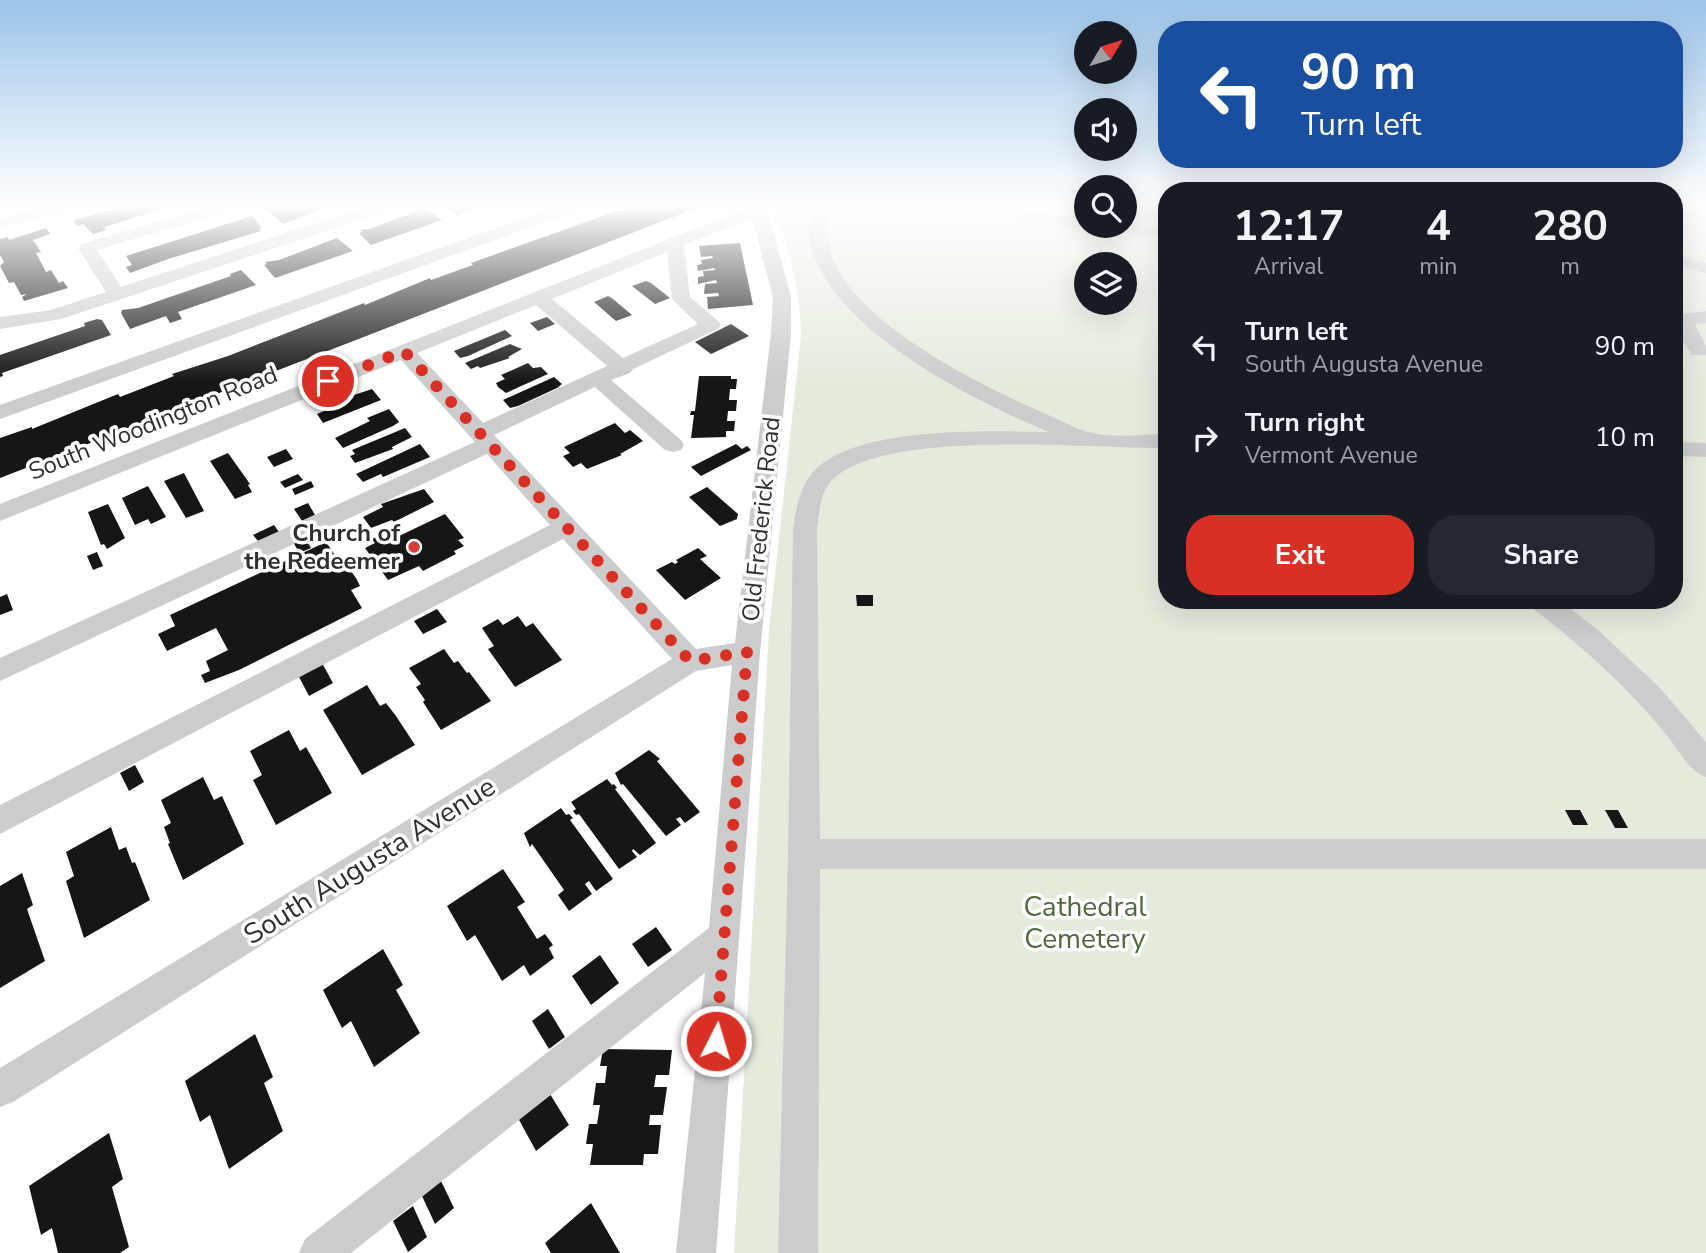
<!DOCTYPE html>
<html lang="en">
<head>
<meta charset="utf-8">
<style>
	body { margin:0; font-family:"Nunito Sans",sans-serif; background:#242831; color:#f1f3f6; height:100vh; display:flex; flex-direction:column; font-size:26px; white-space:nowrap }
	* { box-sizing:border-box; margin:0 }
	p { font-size:23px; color:#9ea1a6 }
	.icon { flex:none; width:38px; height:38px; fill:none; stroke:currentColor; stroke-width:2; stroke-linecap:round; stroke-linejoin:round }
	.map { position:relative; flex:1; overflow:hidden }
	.side { position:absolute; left:1158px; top:182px; width:525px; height:427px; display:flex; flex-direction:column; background:#171b24; border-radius:28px; box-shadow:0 7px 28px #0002 }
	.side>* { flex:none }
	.guide { position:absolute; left:1158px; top:21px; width:525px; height:147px; border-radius:28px; box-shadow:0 7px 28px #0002; background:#1a4fa0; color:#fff; overflow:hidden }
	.needle { width:46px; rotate:52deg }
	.fabs { position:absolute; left:1074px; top:21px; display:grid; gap:14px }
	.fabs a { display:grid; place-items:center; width:63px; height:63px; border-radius:50%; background:#171b24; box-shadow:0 7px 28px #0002; font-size:35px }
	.pin { position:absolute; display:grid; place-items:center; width:60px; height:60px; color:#fff; margin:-30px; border:4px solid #fff; border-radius:50%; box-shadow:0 2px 7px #0007 }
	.me { position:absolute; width:77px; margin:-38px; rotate:5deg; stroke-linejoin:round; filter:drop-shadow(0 0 5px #0008) }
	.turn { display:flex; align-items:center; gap:24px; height:147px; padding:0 28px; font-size:32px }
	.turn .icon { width:91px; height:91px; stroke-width:2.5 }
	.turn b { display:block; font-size:49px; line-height:60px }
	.eta { display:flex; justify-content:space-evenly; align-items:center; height:119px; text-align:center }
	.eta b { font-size:42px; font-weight:700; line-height:49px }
	.button { display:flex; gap:14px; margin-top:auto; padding:14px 28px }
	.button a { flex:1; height:80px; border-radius:28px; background:#d93025; color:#fff; font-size:28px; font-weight:700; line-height:80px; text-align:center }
	.button a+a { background:#242831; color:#f1f3f6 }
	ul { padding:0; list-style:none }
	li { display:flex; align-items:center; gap:21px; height:91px; padding:0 28px }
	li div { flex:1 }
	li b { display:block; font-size:26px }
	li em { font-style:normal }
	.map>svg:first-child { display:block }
</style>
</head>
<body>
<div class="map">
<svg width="1706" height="1253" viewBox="0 0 1706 1253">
	<rect width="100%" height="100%" fill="#fff"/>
	<!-- green -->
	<path fill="#e4ebdd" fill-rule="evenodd" d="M774,207h313v19h38v-19h42v393h508v-393h31v1046h-972l35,-623 32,-294c-1,-50 -12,-83 -27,-129zM1087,264h38v39h-38z"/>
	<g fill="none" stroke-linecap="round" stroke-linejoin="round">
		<!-- stream -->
		<polyline stroke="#cbdcea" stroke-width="5" points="1675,211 1706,219"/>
	</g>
	<!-- building -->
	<g fill="#161616">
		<polygon points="124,207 169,207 104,227 106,230 93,234 83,224 77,226 74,220"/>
		<polygon points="267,207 328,207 283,224 268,211"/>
		<polygon points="447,207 480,207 457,215"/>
		<polygon points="628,207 699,207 0,478 0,438 32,427 32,429 118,394 120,397 174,376 172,374 228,356 364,303 365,305 430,278 431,280 473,265 471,263"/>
		<polygon points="425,208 442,220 371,245 359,233 362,232 360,230 370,229"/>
		<polygon points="252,216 262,228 259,229 261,231 168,259 130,273 126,267 132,265 126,256"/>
		<polygon points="46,228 50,234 33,240 41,252 36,253 46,272 51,270 59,283 63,281 68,288 24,301 22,297 27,294 21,295 14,282 9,283 0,266 4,262 0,255 0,239 8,237 9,240"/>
		<polygon points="337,238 353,251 275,278 264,265 267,264 265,262 279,260"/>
		<polygon points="740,243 753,305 708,309 707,297 719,296 718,293 704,294 705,284 717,283 716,280 698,284 698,277 704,276 703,271 715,270 714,268 698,271 697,265 702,264 701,260 713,258 712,256 701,257 699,246"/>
		<polygon points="241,270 256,285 178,312 182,319 170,323 166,316 130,329 121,313 122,310 138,308 231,276 230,274"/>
		<polygon points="646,281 651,283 670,298 655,304 632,286"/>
		<polygon points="608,296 613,299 632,315 616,321 594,302"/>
		<polygon points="547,317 555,324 538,331 530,323"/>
		<polygon points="97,319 102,320 111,335 2,373 3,376 0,377 0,355 85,326 84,323"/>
		<polygon points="731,324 749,336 711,354 695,342"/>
		<polygon points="505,330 512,336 468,356 460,358 454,351"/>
		<polygon points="510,344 522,349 508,357 510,358 480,368 478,366 471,369 465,363"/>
		<polygon points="528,363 533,368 541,367 548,374 506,393 498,387 496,383 505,379 501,375"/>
		<polygon points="699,376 731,376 731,379 737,379 736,389 730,389 729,400 737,400 736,411 728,411 727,421 735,421 734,431 726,431 726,437 691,438 694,415 690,415 691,411 695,411"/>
		<polygon points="554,377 562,384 557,388 518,406 510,408 503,400"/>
		<polygon points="372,389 381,400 323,423 317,414 336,406 333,402"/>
		<polygon points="389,409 399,422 393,426 343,448 335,438 370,421 367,418"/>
		<polygon points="615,423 625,433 630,430 643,441 620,454 622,455 587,469 581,463 573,467 563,456 570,453 564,447"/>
		<polygon points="405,428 412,437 392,447 393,449 355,463 350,456 355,454 352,450"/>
		<polygon points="420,444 430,457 383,477 381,474 363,482 356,474"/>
		<polygon points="736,444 742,449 747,446 751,450 701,476 691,467"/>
		<polygon points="286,449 293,459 274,467 267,457"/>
		<polygon points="228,453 250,484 248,485 252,492 235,499 210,461"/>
		<polygon points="184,473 204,511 186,518 164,481"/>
		<polygon points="298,474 303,480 285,488 280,482"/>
		<polygon points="311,481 314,487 295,495 292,489"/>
		<polygon points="148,486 166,517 151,524 148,519 135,525 122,498"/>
		<polygon points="707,487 738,514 737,519 720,526 689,497"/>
		<polygon points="424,489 434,502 394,522 392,520 371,528 363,517 383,507 381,504"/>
		<polygon points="308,503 315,515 302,521 294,509"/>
		<polygon points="108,504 125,538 107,549 104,544 101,545 88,512"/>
		<polygon points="445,514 464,538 458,540 464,546 454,551 456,554 423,571 419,566 388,580 365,548 375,543 372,539 392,530 397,537"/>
		<polygon points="274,525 279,532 258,541 253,535"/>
		<polygon points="304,535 311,548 290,557 288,553 297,549 292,540"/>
		<polygon points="326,542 341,564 345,563 356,578 360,586 351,590 362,608 239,670 205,683 201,675 210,671 206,661 228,650 216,628 167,651 158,634 175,626 170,615"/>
		<polygon points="698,548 707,556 700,559 721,578 685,600 656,570 672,562 675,564 678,562 676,560"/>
		<polygon points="97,552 103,566 93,570 87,556"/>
		<polygon points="7,594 13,610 0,615 0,597"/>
		<polygon points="856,595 873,595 873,606 857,606"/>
		<polygon points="437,609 447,622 423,634 414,621"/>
		<polygon points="518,616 526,627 533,623 562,660 515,687 488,649 494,646 482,628 498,619 503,625"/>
		<polygon points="444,649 454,663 458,661 467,673 469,672 491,701 441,730 423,702 425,700 416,687 421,684 409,668"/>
		<polygon points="322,663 333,683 309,696 298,675"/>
		<polygon points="367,685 380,706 386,703 396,716 415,745 362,775 323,710"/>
		<polygon points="289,730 300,751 306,747 332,793 276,825 253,780 262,775 250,751"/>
		<polygon points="649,750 660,759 657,761 700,812 685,823 680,817 676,819 681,825 666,836 623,784 621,785 615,773"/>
		<polygon points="135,765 144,782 129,791 120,773"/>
		<polygon points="203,777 214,800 222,796 244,844 183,880 168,844 170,843 164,827 171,823 161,800"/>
		<polygon points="607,779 612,785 614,784 617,788 615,789 656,843 640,855 633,849 632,851 637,857 619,869 579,814 576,815 573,811 576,809 571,802"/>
		<polygon points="561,808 566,815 569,814 573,818 570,820 613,879 596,891 589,881 585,884 592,894 569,911 558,895 564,890 532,844 530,847 524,833"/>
		<polygon points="1565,810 1580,810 1588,825 1573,825"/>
		<polygon points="1605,810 1618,810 1628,828 1615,828"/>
		<polygon points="111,827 119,850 126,847 132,863 135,862 150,900 84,938 66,881 74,876 66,852"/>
		<polygon points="503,869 525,902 517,907 537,939 545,934 553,945 549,948 554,958 530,976 524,965 502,981 475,935 467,941 447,906"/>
		<polygon points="22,873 33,905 27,909 45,961 0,988 0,886"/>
		<polygon points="656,927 672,950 648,967 632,944"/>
		<polygon points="383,949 403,985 396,990 420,1033 374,1067 351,1021 342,1028 323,990"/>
		<polygon points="600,955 619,983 591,1005 572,976"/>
		<polygon points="548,1009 565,1037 549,1049 532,1021"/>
		<polygon points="255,1034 273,1077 264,1083 283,1131 229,1169 210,1115 200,1122 185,1081"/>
		<polygon points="603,1049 672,1050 669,1075 656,1075 654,1087 667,1087 663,1115 650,1115 649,1125 661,1125 658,1154 644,1154 643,1165 590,1165 593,1144 586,1144 589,1124 597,1124 600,1105 593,1105 596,1083 605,1083 607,1066 600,1066"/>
		<polygon points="550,1094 569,1125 536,1151 518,1118"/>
		<polygon points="109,1133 123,1179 112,1187 129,1247 120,1253 58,1253 52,1228 41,1235 29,1186"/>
		<polygon points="441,1181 454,1208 435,1224 422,1196"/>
		<polygon points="591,1203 620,1253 551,1253 545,1243"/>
		<polygon points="413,1206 427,1237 408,1252 393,1221"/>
	</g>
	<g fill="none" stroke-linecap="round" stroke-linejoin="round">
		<!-- minor -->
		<g fill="#ccc" fill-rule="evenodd">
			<polygon points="40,207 66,207 64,211 0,228 0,218"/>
			<polygon points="206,207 231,207 229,211 97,250 121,287 365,207 389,207 387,211 61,319 0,329 0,317 51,310 106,292 78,248 81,244"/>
			<polygon points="554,207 577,207 575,211 0,419 0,405"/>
			<path d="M750,207l17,2 24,88v36l-31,319 -44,601h-40l29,-280 -354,280h-52l6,-14 404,-311 23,-263 -36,6 -683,431 -13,5v-39l672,-409 -109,-120 -563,295v-29l550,-280 -63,-71 -487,227v-23l475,-216 -74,-82 -401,161v-17zM752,218l21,79 -2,36 -36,310 -39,6 -202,-214 101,-48 70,63 8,2 8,-2 3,-5 -3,-5 -70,-60 19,-7 3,-4 85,-40 3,-4 -3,-4 -28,-24 -6,-52zM667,252l5,47 26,25 -75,34 -71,-59zM536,305l71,61 -124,57 -66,-70z"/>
			<path d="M812,207h16c-1,25 -1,44 12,66 33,58 143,114 204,140 14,6 29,15 44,19 25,7 54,2 79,2v14c-77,1 -278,-20 -334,31 -13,12 -14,34 -16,50l3,310h886v30h-886l-2,384h-40l10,-399 5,-325c3,-20 7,-44 22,-59 44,-44 173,-39 233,-38 -78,-34 -214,-100 -238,-188 -3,-11 1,-26 2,-37z"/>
			<polygon points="982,207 1009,207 1087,220 1087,226 1125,226 1125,221 1145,207 1165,207 1141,225 1167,228 1167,238 1033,223 984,211"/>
			<polygon points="1675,255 1706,263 1706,273 1675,265"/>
			<polygon points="1706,311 1706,323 1695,324 1706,346 1706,355 1692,355 1676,330 1675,323 1683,314"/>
			<polygon points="1675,442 1706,443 1706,457 1675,456"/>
			<path d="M1527,600h32l39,30 61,57 47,55v35c-17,-6 -26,-25 -37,-39 -40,-50 -87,-92 -138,-131z"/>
		</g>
	</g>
	<!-- sky -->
	<linearGradient id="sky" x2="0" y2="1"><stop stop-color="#9cc4e9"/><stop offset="0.54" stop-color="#fff"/><stop offset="1" stop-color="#fff" stop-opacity="0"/></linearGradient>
	<rect width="1706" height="382" fill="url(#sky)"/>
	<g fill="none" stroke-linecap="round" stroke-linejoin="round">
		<!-- route -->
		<polyline stroke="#d93025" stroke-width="12" stroke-dasharray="0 21.6" points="328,381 404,351 690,661 747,652 716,1041"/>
	</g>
	<!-- markers -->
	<circle fill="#dc3b3c" stroke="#fff" stroke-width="2.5" cx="414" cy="547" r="7"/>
	<g text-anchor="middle" stroke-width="7" stroke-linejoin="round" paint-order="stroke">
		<!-- street labels -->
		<g font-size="24" fill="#2f2f2f" stroke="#fff">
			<text transform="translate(153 423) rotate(-22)" y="8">South Woodington Road</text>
			<text transform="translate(761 519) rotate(-84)" y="8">Old Frederick Road</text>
		</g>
		<!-- poi labels -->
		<g font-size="24" font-weight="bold" fill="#2f2f2f" stroke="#fff" text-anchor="end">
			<text x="400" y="541">Church of<tspan x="400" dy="28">the Redeemer</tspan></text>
		</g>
		<!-- near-street labels -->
		<g font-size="28" fill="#2f2f2f" stroke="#fff">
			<text transform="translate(369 860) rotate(-32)" y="10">South Augusta Avenue</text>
		</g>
		<!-- near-park labels -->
		<g font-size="28" fill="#4f683e" stroke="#fff">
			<text x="1085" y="916">Cathedral<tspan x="1085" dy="32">Cemetery</tspan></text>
		</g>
	</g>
</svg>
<div class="fabs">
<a><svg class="needle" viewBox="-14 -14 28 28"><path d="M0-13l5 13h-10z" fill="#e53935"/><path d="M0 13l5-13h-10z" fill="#9ea1a6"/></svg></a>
<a><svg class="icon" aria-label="sound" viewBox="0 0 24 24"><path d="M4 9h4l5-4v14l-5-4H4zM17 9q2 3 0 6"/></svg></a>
<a><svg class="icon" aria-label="search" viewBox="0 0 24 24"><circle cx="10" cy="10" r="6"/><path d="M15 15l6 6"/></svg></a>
<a><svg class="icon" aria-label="layers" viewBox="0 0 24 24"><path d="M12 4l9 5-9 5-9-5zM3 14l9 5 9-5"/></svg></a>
</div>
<div class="pin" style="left:328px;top:381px;background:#d93025"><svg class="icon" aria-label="arrive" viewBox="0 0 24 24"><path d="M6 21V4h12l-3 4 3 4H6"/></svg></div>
<svg class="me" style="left:716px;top:1041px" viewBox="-20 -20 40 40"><circle r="17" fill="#d93025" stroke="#fff" stroke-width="3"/><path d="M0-11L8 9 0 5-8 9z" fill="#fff"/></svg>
<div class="guide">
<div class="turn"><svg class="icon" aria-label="left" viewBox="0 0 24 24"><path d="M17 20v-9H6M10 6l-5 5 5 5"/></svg><div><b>90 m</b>Turn left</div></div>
</div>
<section class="side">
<div class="eta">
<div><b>12:17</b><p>Arrival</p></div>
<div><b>4</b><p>min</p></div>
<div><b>280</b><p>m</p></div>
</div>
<ul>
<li><svg class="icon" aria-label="left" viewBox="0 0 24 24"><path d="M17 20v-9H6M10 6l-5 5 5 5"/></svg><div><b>Turn left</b><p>South Augusta Avenue</p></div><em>90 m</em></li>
<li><svg class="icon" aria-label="right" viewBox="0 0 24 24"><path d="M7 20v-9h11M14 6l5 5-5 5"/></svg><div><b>Turn right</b><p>Vermont Avenue</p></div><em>10 m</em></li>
</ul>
<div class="button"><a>Exit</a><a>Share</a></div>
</section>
</div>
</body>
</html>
